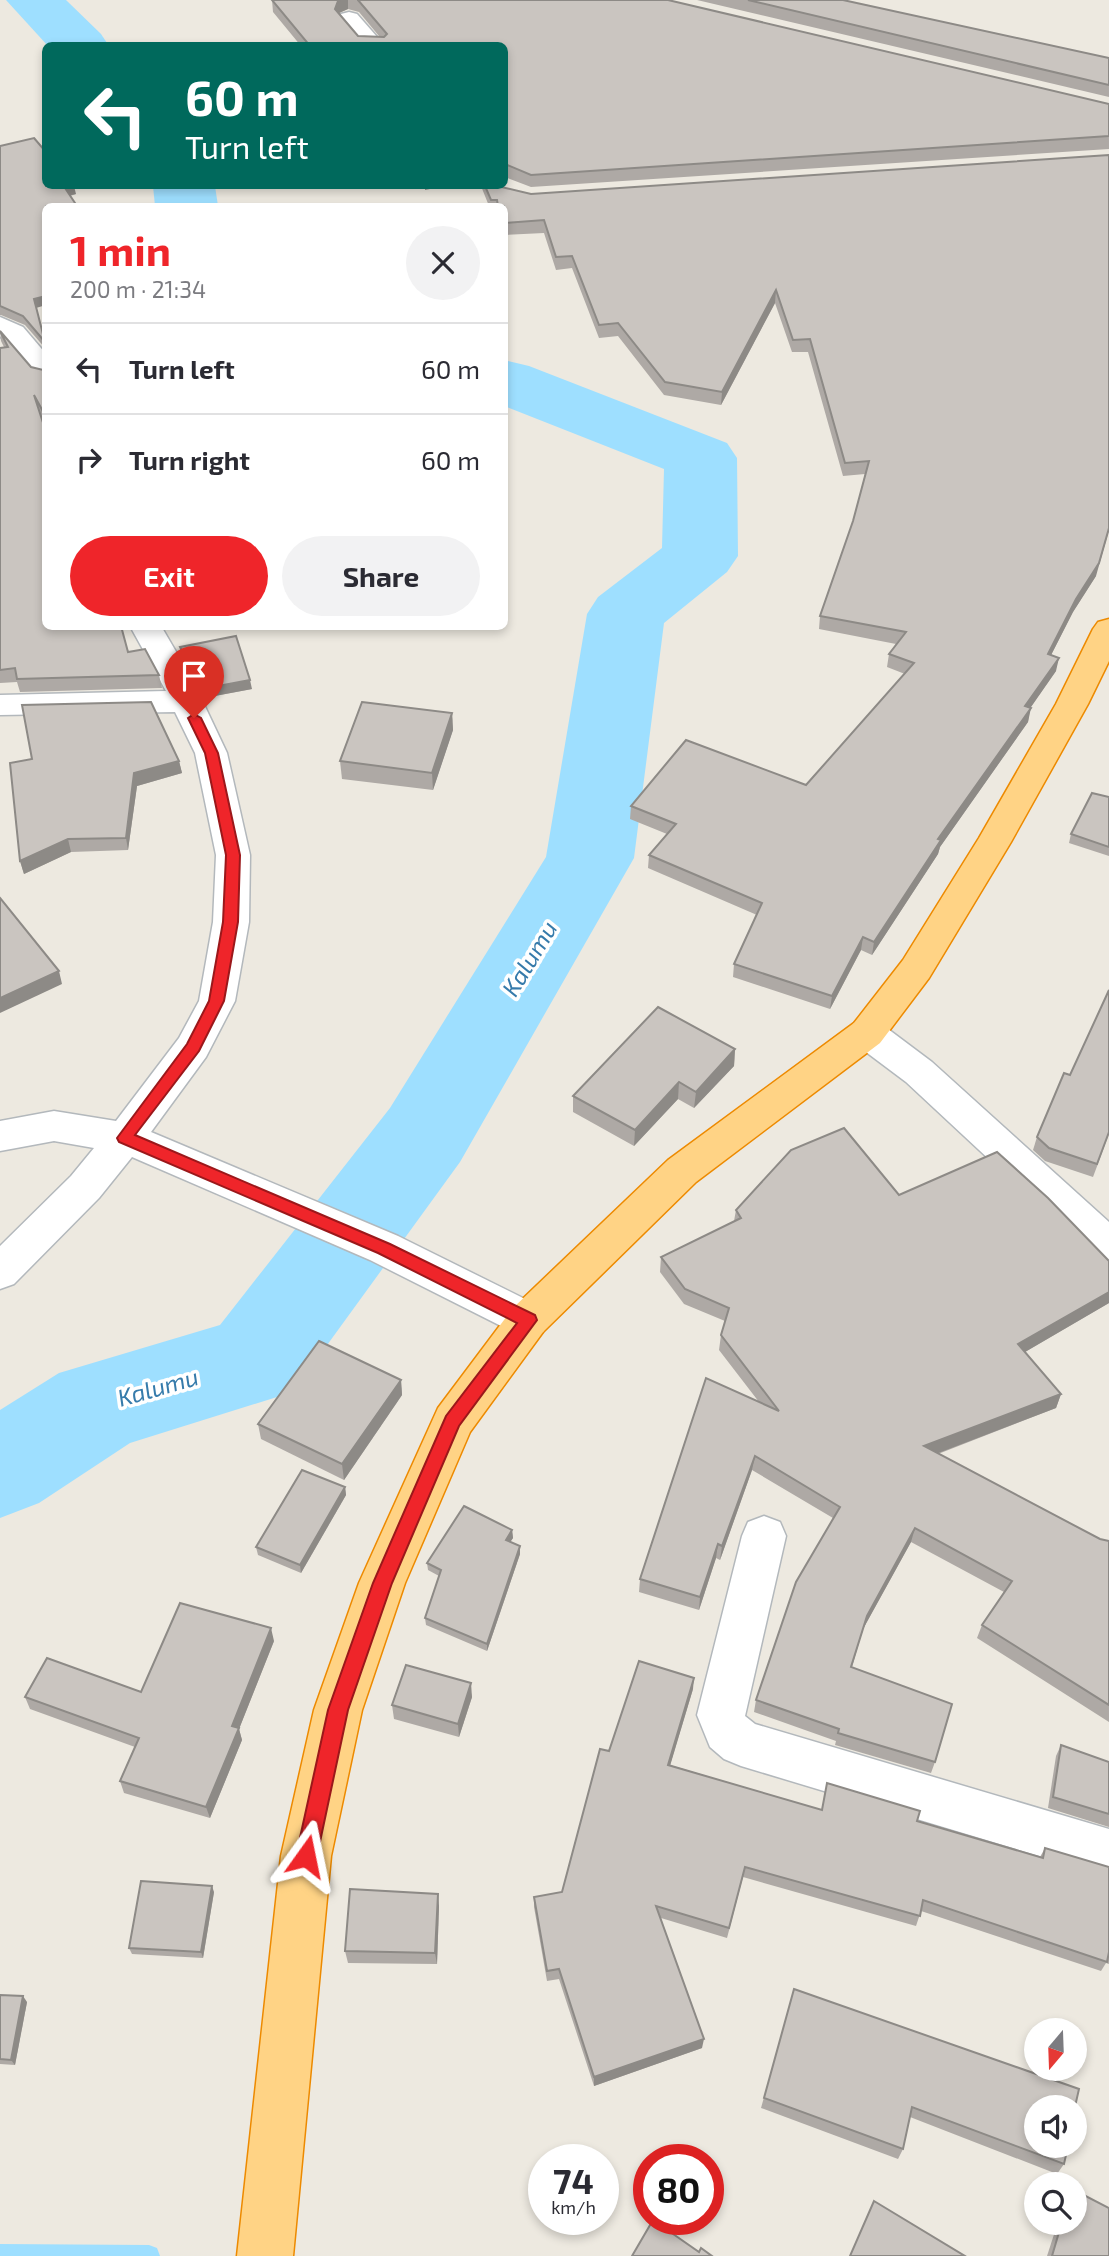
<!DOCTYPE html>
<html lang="en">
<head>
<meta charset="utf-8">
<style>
	body { margin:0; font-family:"Exo 2",sans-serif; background:#f2f2f3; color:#2b2b33; height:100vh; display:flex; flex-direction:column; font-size:26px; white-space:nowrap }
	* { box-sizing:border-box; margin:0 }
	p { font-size:23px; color:#7c7c81 }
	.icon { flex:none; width:38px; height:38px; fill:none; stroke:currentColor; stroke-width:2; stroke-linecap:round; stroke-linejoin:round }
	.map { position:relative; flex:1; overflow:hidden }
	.side { position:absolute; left:42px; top:203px; width:466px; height:427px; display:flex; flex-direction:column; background:#fff; border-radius:10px; box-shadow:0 4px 10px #0003 }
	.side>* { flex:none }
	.guide { position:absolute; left:42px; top:42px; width:466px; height:147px; border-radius:10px; box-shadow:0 4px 10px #0003; background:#00695c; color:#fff; overflow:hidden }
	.needle { width:46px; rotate:199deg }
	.buttons { position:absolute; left:1024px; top:2018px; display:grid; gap:14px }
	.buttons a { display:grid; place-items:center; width:63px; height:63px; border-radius:50%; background:#fff; box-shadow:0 4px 10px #0003; font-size:35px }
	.speed { position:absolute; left:528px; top:2144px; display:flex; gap:14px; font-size:35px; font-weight:700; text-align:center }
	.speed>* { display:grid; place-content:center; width:91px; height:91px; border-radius:50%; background:#fff; box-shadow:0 4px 10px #0003; line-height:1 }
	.speed small { font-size:18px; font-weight:400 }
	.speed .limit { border:10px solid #d22; background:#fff; color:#111 }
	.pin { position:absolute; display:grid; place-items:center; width:60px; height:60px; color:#fff; margin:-72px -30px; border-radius:50% 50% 50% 0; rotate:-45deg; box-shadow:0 0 7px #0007 }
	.pin .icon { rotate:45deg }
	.me { position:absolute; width:77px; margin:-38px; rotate:12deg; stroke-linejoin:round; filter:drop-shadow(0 0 5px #0008) }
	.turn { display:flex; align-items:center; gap:24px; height:147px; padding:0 28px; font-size:32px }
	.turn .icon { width:91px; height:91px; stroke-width:2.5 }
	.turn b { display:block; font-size:49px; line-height:60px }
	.round { display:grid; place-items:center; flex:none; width:74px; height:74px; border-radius:37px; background:#f2f2f3 }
	.overview { display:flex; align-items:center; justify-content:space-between; height:119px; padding:0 28px }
	h1 { font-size:42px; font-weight:700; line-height:52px; color:#ef252a }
	.action { display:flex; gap:14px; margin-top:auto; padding:14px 28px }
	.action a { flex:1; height:80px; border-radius:42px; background:#ef252a; color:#fff; font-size:28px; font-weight:700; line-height:80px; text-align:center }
	.action a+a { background:#f2f2f3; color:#2b2b33 }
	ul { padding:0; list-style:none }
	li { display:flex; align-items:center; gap:21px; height:91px; padding:0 28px; border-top:2px solid #e1e1e2 }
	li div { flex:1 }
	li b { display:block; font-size:26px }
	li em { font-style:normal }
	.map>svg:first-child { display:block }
</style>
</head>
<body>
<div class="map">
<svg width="1109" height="2256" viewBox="0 0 1109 2256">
	<rect width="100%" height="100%" fill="#ede9e0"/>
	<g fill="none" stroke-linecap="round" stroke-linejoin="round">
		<!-- stream -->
		<polygon fill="#9edfff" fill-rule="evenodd" points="0,2244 149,2245 157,2248 160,2256 0,2256"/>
		<!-- river -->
		<g fill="#9edfff" fill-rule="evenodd">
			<polygon points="6,0 66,0 101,34 109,46 48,46"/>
			<polygon points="153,186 215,186 218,206 155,206"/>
			<polygon points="504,360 529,366 727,443 737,458 738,556 727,572 664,623 634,858 460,1162 293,1392 130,1443 39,1503 0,1518 0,1410 59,1373 220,1325 390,1108 546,857 587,614 598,597 662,548 664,469 504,406"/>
		</g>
		<defs>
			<g id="minor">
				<polygon points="349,12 357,14 385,46 361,46 338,19 341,14"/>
				<polygon points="0,317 23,327 46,354 46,380 36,378 0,336"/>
				<polygon points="130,626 161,626 192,679 227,753 250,855 249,922 235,1001 206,1057 151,1132 398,1236 543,1308 549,1320 543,1332 528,1337 513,1332 370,1260 132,1157 99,1198 14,1284 0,1289 0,1246 71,1176 94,1148 54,1141 0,1151 0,1121 54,1111 116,1121 179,1038 199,1001 213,922 216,855 195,753 175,712 0,715 0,695 166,691"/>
				<polygon points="867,1019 880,1023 932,1062 1109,1222 1109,1262 1095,1258 906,1082 854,1043 848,1033 854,1023"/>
				<polygon points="764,1516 780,1522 786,1536 745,1716 755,1724 1109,1829 1109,1877 741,1766 724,1759 710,1747 697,1715 742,1536 748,1522"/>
			</g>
			<polygon id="highway" points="1109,619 1109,661 1088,704 1011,842 929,978 880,1043 696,1182 543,1332 470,1432 405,1583 362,1710 331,1856 293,2256 237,2256 281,1856 314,1710 359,1583 438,1408 513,1308 668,1160 854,1023 903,960 979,838 1056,704 1093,629 1098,622"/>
		</defs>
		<!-- minor casing -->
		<use href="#minor" stroke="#b3b8bc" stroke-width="3"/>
		<!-- highway casing -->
		<use href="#highway" stroke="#ed8a00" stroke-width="3"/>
		<!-- minor -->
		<use href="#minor" fill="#fff" fill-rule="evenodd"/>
		<!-- highway -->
		<use href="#highway" fill="#ffd385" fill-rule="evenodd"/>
	</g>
	<!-- wall -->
	<g fill="#aea9a5" fill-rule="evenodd">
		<path d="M272,0h396l441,104v45l-578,38 -26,-10 -1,1v-132h-203l-28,-34zM348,9l11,3 20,24h-21l-19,-23z"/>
		<polygon points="697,0 843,0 1109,58 1109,97"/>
		<polygon points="0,146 76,194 70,196 36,308 45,342 46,349 25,325 1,315 0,315"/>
		<polygon points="1109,155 1096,576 1073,612 1051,655 1056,671 1030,708 1028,722 940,847 938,854 872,955 861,950 830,1009 733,977 734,964 757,915 648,868 649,855 667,834 630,819 631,806 806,785 905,674 887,667 889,654 896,644 819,629 820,616 853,521 865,474 843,476 808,352 792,352 775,303 721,405 664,395 618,336 599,338 572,268 556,270 544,233 504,235 504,206 489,206 481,186 497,186 531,194"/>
		<polygon points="0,331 31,367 43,370 46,368 46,425 40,415 46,626 128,652 159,675 162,688 20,692 17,682 0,683 0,348 4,347 1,341"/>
		<polygon points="180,647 252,689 204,698 181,656"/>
		<polygon points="452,713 453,730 433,790 342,779 340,761"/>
		<polygon points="179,761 182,773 137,786 128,850 71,852 24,874 20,861 10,763"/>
		<polygon points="1109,797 1109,856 1069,843 1071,834"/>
		<polygon points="735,1049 734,1066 694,1108 678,1099 634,1146 573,1112 573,1096"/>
		<polygon points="1109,1134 1093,1177 1045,1161 1033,1150 1037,1137"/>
		<polygon points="899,1195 1109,1303 1025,1352 1061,1394 1056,1408 938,1454 1100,1539 1109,1541 1109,1722 977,1638 982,1625 1004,1592 911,1542 863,1629 852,1667 935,1762 931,1773 835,1745 836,1741 754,1712 756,1700 833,1518 752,1470 720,1560 716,1558 699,1610 639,1592 640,1579 759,1402 719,1350 721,1335 725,1321 684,1304 660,1272 661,1257 734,1221 736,1210"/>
		<polygon points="401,1380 402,1395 344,1480 261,1439 258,1424"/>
		<polygon points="345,1487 346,1495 301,1573 258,1555 256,1547"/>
		<polygon points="512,1530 513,1538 510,1542 520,1554 487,1651 426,1625 425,1618 439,1576 428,1570 427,1563"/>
		<polygon points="274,1641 239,1729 242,1740 210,1818 124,1793 120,1781 135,1747 30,1709 25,1697 141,1692"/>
		<polygon points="693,1689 670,1765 821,1810 917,1821 1040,1857 1045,1848 1109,1867 1109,1964 1106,1963 1101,1971 921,1911 916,1926 743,1877 727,1938 661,1918 702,2048 594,2086 559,1979 547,1981 534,1907 534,1897 562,1892 609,1751"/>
		<polygon points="472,1697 459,1737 394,1719 392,1705"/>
		<polygon points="1061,1745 1109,1762 1109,1827 1048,1808 1056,1756"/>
		<polygon points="214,1892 203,1958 132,1954 129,1948"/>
		<polygon points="439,1906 437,1964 348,1963 345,1951"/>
		<polygon points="794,1989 1064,2164 1057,2174 910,2117 903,2149 898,2159 761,2108"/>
		<polygon points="0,1995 27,2002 15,2065 0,2064"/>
		<polygon points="1058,2222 1074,2222 1109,2256 1047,2256"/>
	</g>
	<!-- shaded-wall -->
	<g fill="#8d8a86">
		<polygon points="340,0 348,0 348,9 339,13 335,9 338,1"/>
		<polygon points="74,186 76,194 67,196 65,188"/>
		<polygon points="425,186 445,186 425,190"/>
		<polygon points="776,290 775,303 721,405 722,392"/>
		<polygon points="46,296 46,305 36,308 34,299"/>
		<polygon points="1109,530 1096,576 1073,612 1045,667 1048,654 1076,599"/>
		<polygon points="1059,658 1056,671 1022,720 1025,706"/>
		<polygon points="250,680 252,689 204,698 202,689"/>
		<polygon points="1031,708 1028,722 940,847 938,854 872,955 874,942 938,839"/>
		<polygon points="452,713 453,730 433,790 432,773"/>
		<polygon points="179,761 182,773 137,786 128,850 126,838 134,773"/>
		<polygon points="68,839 71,852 24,874 20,861"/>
		<polygon points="863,937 861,950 830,1009 832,996"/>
		<polygon points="59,971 62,984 0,1013 0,998"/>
		<polygon points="735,1049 734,1066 694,1108 696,1092"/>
		<polygon points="679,1082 678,1099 634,1146 635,1130"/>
		<polygon points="1109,1292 1109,1303 1013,1359 1018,1344"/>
		<polygon points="401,1380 402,1395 344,1480 342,1464"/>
		<polygon points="1061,1394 1056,1408 920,1460 924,1446"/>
		<polygon points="755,1456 752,1470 720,1560 722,1546"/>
		<polygon points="345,1487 346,1495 301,1573 300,1565"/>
		<polygon points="915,1528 911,1542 863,1629 848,1679 867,1616"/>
		<polygon points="512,1530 513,1538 506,1548 506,1540"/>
		<polygon points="718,1544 716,1558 699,1610 700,1597"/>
		<polygon points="520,1546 520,1554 487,1651 487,1644"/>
		<polygon points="271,1628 274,1641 239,1729 242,1740 210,1818 206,1807 232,1726"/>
		<polygon points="694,1678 693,1689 667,1776 668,1765"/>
		<polygon points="471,1683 472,1697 459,1737 458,1724"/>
		<polygon points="212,1886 214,1892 203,1958 201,1952"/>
		<polygon points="438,1894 439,1906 437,1964 435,1953"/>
		<polygon points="23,1996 27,2002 15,2065 11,2060"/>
		<polygon points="704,2039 702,2048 594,2086 594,2077"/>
	</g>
	<!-- building -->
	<g fill="#cac5c0" stroke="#8d8a86" stroke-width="2">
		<polygon points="272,0 340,0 338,1 335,9 358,36 384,37 387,34 358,0 357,0 668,0 1109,104 1109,136 531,175 505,164 504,166 504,46 310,46"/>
		<polygon points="748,0 843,0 1109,58 1109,85"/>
		<polygon points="34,138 46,152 46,186 74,186 65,188 77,206 46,206 46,296 34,299 45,342 23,316 0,306 0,146"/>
		<polygon points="1109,155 1109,528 1099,563 1076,599 1048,654 1059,658 1025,706 1031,708 938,839 941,840 874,942 863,937 832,996 734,964 762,903 649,855 676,824 631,806 686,740 806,785 914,663 889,654 906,632 820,616 853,521 869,461 845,463 810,339 793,340 776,290 722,392 665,382 618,323 599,325 572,256 556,257 544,220 504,223 504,206 498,206 497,200 491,200 485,186 497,186 531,194"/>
		<polygon points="0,331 31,367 43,370 46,368 46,417 34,395 46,432 46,626 121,626 128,652 145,649 159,675 17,679 15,668 0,670 0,348 8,347"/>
		<polygon points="236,636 250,680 202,689 180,647"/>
		<polygon points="151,702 179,761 134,773 126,838 68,839 20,861 10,763 32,759 22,705"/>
		<polygon points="362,702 452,713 432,773 340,761"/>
		<polygon points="1092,793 1109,797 1109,847 1071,834"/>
		<polygon points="0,898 59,971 0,998"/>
		<polygon points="1109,990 1109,1132 1097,1164 1049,1148 1037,1137 1064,1073 1070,1075"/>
		<polygon points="658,1007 735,1049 696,1092 679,1082 635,1130 573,1096"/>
		<polygon points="844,1128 899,1195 997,1152 1048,1198 1109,1261 1109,1292 1018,1344 1061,1394 924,1446 1100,1539 1109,1541 1109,1705 982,1625 1012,1581 915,1528 867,1616 851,1667 952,1704 935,1762 838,1733 839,1729 756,1700 796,1582 840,1507 755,1456 722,1546 718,1544 700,1597 640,1579 706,1378 779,1411 721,1335 729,1308 685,1289 661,1257 741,1218 736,1210 791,1150"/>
		<polygon points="319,1341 401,1380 342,1464 258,1424"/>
		<polygon points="302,1470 345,1487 300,1565 256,1547"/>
		<polygon points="464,1506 512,1530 506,1540 520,1546 487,1644 425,1618 441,1570 427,1563"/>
		<polygon points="180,1603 271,1628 232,1726 239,1728 206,1807 120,1781 139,1738 25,1697 47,1658 141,1692"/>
		<polygon points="639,1661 694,1678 668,1765 822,1810 827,1783 920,1811 917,1821 1043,1858 1045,1848 1109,1867 1109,1952 1107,1962 923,1900 920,1916 745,1867 729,1928 656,1906 704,2039 594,2077 559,1969 547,1971 534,1897 562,1892 600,1749 609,1751"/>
		<polygon points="406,1665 471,1683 458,1724 392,1705"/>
		<polygon points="1061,1745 1109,1762 1109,1814 1053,1797"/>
		<polygon points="141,1881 212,1886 201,1952 129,1948"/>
		<polygon points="350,1889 438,1894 435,1953 345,1951"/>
		<polygon points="794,1989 1079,2089 1074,2111 1074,2107 1036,2107 1036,2146 1068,2146 1064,2164 912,2107 903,2149 764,2098"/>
		<polygon points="0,1995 23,1996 11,2060 0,2059"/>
		<polygon points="1074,2190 1109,2208 1109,2256 1052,2256 1062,2222 1074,2222"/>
		<polygon points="874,2201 965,2256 850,2256"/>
		<polygon points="653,2220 699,2252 701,2248 712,2256 632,2256"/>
	</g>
	<!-- route -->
	<polygon fill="#ef252a" stroke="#9b181b" stroke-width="2" points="194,714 201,718 218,753 240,855 238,922 224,1001 199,1051 135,1135 390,1244 535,1315 537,1320 459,1426 392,1583 348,1710 317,1856 314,1863 306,1866 299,1863 296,1856 328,1710 373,1583 446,1416 517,1323 378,1253 119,1142 117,1138 187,1044 209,1001 223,922 226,855 205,753 188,718"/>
	<g text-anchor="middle" stroke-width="7" stroke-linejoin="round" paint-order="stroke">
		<!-- water labels -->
		<g font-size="24" font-style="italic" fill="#367bab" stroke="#fff">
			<text transform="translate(530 959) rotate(-59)" y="8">Kalumu</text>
			<text transform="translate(158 1388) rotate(-16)" y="8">Kalumu</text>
		</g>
	</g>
</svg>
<div class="buttons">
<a><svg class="needle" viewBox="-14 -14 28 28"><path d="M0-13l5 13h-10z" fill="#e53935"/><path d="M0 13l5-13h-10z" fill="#7c7c81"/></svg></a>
<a><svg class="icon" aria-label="sound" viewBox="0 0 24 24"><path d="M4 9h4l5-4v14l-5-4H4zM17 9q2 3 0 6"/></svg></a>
<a><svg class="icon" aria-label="search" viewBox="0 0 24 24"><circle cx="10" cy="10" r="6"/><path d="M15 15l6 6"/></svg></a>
</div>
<div class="speed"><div>74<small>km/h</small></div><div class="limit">80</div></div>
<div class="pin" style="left:194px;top:718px;background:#d93025"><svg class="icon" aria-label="arrive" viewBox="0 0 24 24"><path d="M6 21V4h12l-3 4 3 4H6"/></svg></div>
<svg class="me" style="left:306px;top:1856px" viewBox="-20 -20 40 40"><path d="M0-17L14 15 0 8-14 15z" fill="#ef252a" stroke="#fff" stroke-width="4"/></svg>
<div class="guide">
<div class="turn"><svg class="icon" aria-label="left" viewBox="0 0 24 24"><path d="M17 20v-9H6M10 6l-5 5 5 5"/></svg><div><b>60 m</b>Turn left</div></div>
</div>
<section class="side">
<div class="overview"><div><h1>1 min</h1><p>200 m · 21:34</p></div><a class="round"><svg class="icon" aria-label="close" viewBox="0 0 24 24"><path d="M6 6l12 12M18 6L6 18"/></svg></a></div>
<ul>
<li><svg class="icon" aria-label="left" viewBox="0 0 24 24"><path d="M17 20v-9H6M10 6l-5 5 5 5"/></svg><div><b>Turn left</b></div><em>60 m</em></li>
<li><svg class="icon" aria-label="right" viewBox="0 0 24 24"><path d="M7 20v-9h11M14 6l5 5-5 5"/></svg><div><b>Turn right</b></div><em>60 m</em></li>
</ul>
<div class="action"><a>Exit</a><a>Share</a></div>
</section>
</div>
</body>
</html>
